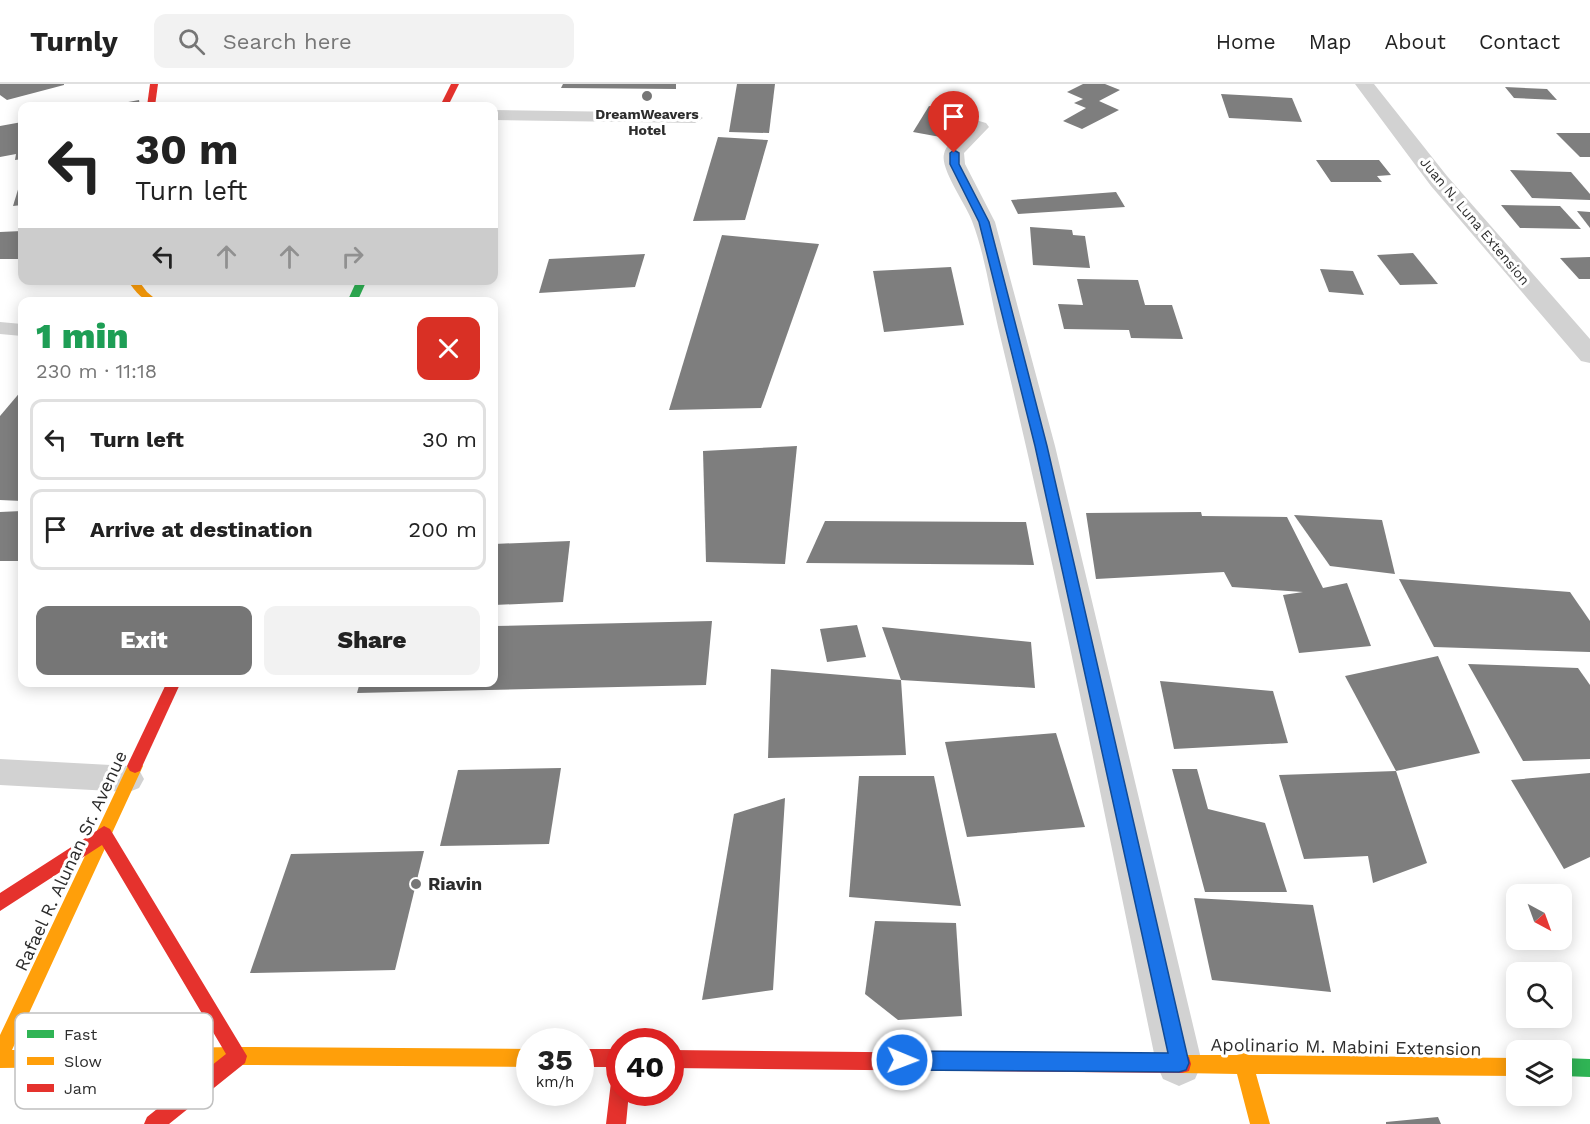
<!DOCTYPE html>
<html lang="en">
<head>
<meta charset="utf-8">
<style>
	body { margin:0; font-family:"Work Sans",sans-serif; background:#f2f2f2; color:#222; height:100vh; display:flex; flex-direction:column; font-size:22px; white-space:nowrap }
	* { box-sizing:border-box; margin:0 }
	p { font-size:20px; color:#767676 }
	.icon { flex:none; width:33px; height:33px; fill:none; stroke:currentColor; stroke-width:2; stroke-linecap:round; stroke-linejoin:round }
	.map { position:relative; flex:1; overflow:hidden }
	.details { position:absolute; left:18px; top:213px; width:480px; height:390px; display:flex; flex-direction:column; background:#fff; border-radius:12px; box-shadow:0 3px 15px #0003 }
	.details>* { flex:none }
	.hud { position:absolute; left:18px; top:18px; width:480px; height:183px; border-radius:12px; box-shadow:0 3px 15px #0003; background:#fff; color:#222; overflow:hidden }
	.needle { width:39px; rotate:139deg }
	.buttons { position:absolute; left:1506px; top:800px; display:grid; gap:12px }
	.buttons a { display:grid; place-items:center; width:66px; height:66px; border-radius:12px; background:#fff; box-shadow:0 3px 15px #0003; font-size:30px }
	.speed { position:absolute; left:516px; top:944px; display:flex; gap:12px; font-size:30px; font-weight:700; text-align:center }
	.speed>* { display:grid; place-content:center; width:78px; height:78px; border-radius:50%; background:#fff; box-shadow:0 3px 15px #0003; line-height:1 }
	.speed small { font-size:15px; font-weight:400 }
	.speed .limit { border:9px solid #d22; background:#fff; color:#111 }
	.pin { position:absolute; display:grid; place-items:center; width:51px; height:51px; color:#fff; margin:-62px -26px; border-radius:50% 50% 50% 0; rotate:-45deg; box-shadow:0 0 6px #0007 }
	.pin .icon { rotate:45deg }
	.me { position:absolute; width:66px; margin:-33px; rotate:91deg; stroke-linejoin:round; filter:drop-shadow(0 0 4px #0008) }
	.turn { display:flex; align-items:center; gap:21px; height:126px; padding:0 18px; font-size:27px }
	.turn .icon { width:78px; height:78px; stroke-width:2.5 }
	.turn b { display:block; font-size:42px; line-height:51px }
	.lanes { display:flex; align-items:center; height:57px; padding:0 18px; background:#0003; justify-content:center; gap:30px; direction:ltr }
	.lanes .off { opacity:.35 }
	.round { display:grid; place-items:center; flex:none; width:63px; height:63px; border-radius:12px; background:#f2f2f2 }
	.summary { display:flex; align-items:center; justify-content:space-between; height:102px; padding:0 18px }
	h1 { font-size:36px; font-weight:800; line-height:45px; color:#1e9e55 }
	.primary-button { display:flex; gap:12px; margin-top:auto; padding:12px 18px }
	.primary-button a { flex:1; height:69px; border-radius:12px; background:#767676; color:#fff; font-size:24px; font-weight:800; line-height:69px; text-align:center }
	.primary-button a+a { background:#f2f2f2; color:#222 }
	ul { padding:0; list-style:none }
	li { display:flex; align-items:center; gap:18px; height:81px; margin:0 12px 9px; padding:0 6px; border:3px solid #e0e0e0; border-radius:12px }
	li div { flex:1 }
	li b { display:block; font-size:22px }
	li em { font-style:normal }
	header { display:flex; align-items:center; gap:36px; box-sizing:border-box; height:84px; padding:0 30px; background:#fff; border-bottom:2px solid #e0e0e0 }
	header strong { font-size:28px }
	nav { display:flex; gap:33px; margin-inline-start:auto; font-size:21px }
	.search { width:420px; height:54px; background:#f2f2f2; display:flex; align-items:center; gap:15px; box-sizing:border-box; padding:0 21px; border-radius:12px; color:#767676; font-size:22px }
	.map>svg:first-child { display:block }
</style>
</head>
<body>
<header>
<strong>Turnly</strong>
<div class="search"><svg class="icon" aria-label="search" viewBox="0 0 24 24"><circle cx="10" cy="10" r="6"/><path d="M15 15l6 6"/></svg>Search here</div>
<nav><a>Home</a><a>Map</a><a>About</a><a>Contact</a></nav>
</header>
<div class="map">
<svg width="1590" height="1040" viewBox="0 0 1590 1040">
	<rect width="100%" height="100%" fill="#fff"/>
	<!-- building -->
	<g fill="#7e7e7e">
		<polygon points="0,0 64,0 64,1 7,16 0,11"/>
		<polygon points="563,0 676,0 676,5 561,4"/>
		<polygon points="737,0 775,0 769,49 729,48"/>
		<polygon points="1083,0 1105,0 1120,6 1099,17 1119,26 1082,45 1063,37 1086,24 1074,19 1083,15 1067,8"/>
		<polygon points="1505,3 1547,5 1557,16 1514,14"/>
		<polygon points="1221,10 1292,14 1302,38 1229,34"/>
		<polygon points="139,16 140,22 112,22 112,21"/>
		<polygon points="929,22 961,27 946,54 913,48"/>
		<polygon points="22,38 22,75 15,76 16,70 0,73 0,42"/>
		<polygon points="1556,49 1590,49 1590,73 1580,73"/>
		<polygon points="718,53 768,56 745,136 693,137"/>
		<polygon points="1316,76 1379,76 1391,91 1377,92 1382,98 1331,98"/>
		<polygon points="1510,86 1571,88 1590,110 1590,116 1532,114"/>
		<polygon points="22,98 22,121 13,122 20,99"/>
		<polygon points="1116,108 1125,123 1018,130 1011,116"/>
		<polygon points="1501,121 1560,122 1581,145 1520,144"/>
		<polygon points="1577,127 1590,128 1590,144"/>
		<polygon points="1030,143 1072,146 1073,151 1085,152 1090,184 1033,181"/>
		<polygon points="22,147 22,175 0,175 0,148"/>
		<polygon points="722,151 819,160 761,324 669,326"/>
		<polygon points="1413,169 1438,200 1400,201 1377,171"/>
		<polygon points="645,170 635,203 539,209 549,175"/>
		<polygon points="1590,173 1590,195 1579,195 1560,174"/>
		<polygon points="951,183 964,241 884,248 873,187"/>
		<polygon points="1320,185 1353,187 1364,211 1329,208"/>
		<polygon points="1077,195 1138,196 1145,221 1172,221 1183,255 1131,254 1129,246 1064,245 1058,220 1083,221"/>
		<polygon points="22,306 22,417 0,416 0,332"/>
		<polygon points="797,362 785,480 706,478 703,367"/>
		<polygon points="22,427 22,473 20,477 0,477 0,428"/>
		<polygon points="1201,428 1202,432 1287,433 1323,504 1347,499 1371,562 1299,569 1283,511 1303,508 1232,503 1224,488 1096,495 1086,429"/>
		<polygon points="1294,431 1382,436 1395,490 1330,482"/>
		<polygon points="825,437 1026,438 1034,481 806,479"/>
		<polygon points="570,457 563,518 494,521 494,460"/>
		<polygon points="1399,495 1570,508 1590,537 1590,568 1434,563"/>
		<polygon points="712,537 706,601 357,609 360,598 494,598 494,542"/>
		<polygon points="857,541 866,573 827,578 820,545"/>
		<polygon points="882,543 1031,558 1035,604 901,596 906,671 768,674 771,585 901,596"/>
		<polygon points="1438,572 1480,669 1396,687 1345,592"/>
		<polygon points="1468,580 1578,584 1590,601 1590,675 1523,677"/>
		<polygon points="1160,597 1273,607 1288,659 1174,665"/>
		<polygon points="1056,649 1085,743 967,753 945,658"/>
		<polygon points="561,684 549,760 440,762 458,686"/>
		<polygon points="1172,685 1197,685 1208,725 1265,739 1287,808 1205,808"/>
		<polygon points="1396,687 1427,779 1373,799 1368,772 1304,775 1279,691"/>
		<polygon points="1590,689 1590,773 1564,785 1511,696"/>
		<polygon points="859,692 934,692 961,822 849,813"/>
		<polygon points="785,714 773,906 702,916 734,730"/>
		<polygon points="424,767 395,886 250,889 291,770"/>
		<polygon points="1194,814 1313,821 1331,908 1212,896"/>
		<polygon points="875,837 956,839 962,932 898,936 865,910"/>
		<polygon points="1438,1033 1441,1040 1386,1040 1386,1038"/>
	</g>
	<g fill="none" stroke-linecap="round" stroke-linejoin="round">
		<!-- lane -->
		<g fill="#d2d2d2" fill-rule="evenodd">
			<polygon points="494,26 695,29 703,34 695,39 494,36"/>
			<polygon points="0,238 22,240 22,252 0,250"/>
			<polygon points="0,675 129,682 139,686 144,695 139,704 129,708 0,701"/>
		</g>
		<!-- street -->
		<g fill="#d2d2d2" fill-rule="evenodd">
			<polygon points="1355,0 1374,0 1447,92 1590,255 1590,279 1581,277 1431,102"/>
			<path d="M979,37l7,2 3,4 -25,26 1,11 30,58 60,224 147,617 -7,16 -16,7 -16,-7 -7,-16c-51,-245 -99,-492 -158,-736 -8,-34 -13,-72 -26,-106 -5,-15 -32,-52 -28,-67 3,-13 23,-30 35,-33z"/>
		</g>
		<!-- fast -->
		<g fill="#30b455" fill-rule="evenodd">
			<polygon points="357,196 367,196 357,218 347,218"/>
			<polygon points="1562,974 1590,975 1590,993 1562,992"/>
		</g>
		<!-- slow -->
		<g fill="#ff9f0a" fill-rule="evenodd">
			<path d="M127,196h11l9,12 12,10c-17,0 -22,-9 -32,-22z"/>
			<polygon points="135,675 140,677 143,682 12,966 238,963 530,965 530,983 238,981 0,984 0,951 130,677"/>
			<polygon points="1243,969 1249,971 1516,974 1516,992 1256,990 1270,1040 1250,1040 1237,990 1182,989 1175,987 1173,980 1175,973 1182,971 1237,971"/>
		</g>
		<!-- jam -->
		<g fill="#e5322d" fill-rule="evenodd">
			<polygon points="150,0 158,0 155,22 147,22"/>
			<polygon points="451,0 459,0 448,22 440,22"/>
			<polygon points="167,598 181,598 140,687 135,689 130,687 127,682"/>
			<polygon points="104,742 110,745 247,972 245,979 169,1040 144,1040 147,1033 226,970 102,761 0,827 0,809"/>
			<rect x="580" y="965" width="40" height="18"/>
			<polygon points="670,966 1182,971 1189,973 1191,980 1189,987 1182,989 670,984"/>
			<polygon points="620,989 620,1008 629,1008 626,1040 606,1040 611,998 613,991"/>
		</g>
	</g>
	<!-- route -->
	<polygon fill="#1a73e8" stroke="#114b97" stroke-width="1.5" points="954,66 959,69 959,80 989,138 1047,362 1189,979 1186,986 1179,988 902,986 895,983 892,976 895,970 902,967 1168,969 1035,362 979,138 950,80 950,69"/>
	<!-- markers -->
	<g fill="#767676" stroke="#fff" stroke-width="2">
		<circle cx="647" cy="12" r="6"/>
		<circle cx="416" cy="800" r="6"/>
	</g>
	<g text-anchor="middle" stroke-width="6" stroke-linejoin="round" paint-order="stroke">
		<!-- far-poi labels -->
		<g font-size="14" font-weight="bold" fill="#2d2d2d" stroke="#fff">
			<text x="647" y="35">DreamWeavers<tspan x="647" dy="16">Hotel</tspan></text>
		</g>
		<!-- far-street labels -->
		<g font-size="14" fill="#2d2d2d" stroke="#fff">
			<text transform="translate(1475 137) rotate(50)" y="5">Juan N. Luna Extension</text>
		</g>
		<!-- near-street labels -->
		<g font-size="18" fill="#2d2d2d" stroke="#fff">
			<text transform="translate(71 777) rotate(-65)" y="6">Rafael R. Alunan Sr. Avenue</text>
			<text transform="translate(1346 963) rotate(1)" y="6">Apolinario M. Mabini Extension</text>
		</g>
		<!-- near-poi labels -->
		<g font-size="18" font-weight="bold" fill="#2d2d2d" stroke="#fff" text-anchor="start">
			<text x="428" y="806">Riavin</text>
		</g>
	</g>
	<!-- legend -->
	<rect x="15" y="929" width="198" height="96" rx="9" fill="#fff" stroke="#c0c0c0" stroke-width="1.5"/>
	<rect x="27" y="946" width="27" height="8" fill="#30b455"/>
	<rect x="27" y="973" width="27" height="8" fill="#ff9f0a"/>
	<rect x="27" y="1000" width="27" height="8" fill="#e5322d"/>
	<g font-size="16" fill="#2d2d2d">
		<text x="64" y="956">Fast</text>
		<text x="64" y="983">Slow</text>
		<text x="64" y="1010">Jam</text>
	</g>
</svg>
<div class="buttons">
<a><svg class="needle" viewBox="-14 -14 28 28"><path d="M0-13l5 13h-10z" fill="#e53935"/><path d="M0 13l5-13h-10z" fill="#767676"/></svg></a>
<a><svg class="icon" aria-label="search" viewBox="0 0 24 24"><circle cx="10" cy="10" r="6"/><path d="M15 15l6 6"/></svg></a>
<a><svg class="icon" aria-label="layers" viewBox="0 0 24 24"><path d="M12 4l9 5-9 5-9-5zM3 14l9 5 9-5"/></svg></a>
</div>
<div class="speed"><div>35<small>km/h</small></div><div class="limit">40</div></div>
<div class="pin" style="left:954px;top:69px;background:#d93025"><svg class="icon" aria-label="arrive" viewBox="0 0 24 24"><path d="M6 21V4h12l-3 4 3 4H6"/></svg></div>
<svg class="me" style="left:902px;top:976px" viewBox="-20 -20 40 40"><circle r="17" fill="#1a73e8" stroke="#fff" stroke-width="3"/><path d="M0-11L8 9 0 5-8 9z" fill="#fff"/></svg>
<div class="hud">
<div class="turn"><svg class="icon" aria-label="left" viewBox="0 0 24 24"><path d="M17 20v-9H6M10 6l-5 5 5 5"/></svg><div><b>30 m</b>Turn left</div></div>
<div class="lanes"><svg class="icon" aria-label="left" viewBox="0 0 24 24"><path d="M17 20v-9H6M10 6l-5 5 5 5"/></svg><svg class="icon off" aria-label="ahead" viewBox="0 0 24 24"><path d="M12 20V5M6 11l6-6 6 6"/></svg><svg class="icon off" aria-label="ahead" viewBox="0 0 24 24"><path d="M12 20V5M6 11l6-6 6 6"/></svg><svg class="icon off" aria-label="right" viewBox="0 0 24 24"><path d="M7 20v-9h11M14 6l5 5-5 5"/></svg></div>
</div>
<section class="details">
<div class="summary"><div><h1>1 min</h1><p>230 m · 11:18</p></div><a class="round" style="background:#d93025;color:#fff"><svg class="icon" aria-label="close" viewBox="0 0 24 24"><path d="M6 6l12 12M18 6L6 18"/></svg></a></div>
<ul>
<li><svg class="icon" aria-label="left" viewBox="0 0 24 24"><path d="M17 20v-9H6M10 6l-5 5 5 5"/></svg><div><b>Turn left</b></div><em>30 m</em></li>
<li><svg class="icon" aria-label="arrive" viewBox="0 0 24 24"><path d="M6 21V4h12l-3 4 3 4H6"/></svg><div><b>Arrive at destination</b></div><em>200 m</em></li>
</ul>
<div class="primary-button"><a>Exit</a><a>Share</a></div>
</section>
</div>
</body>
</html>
